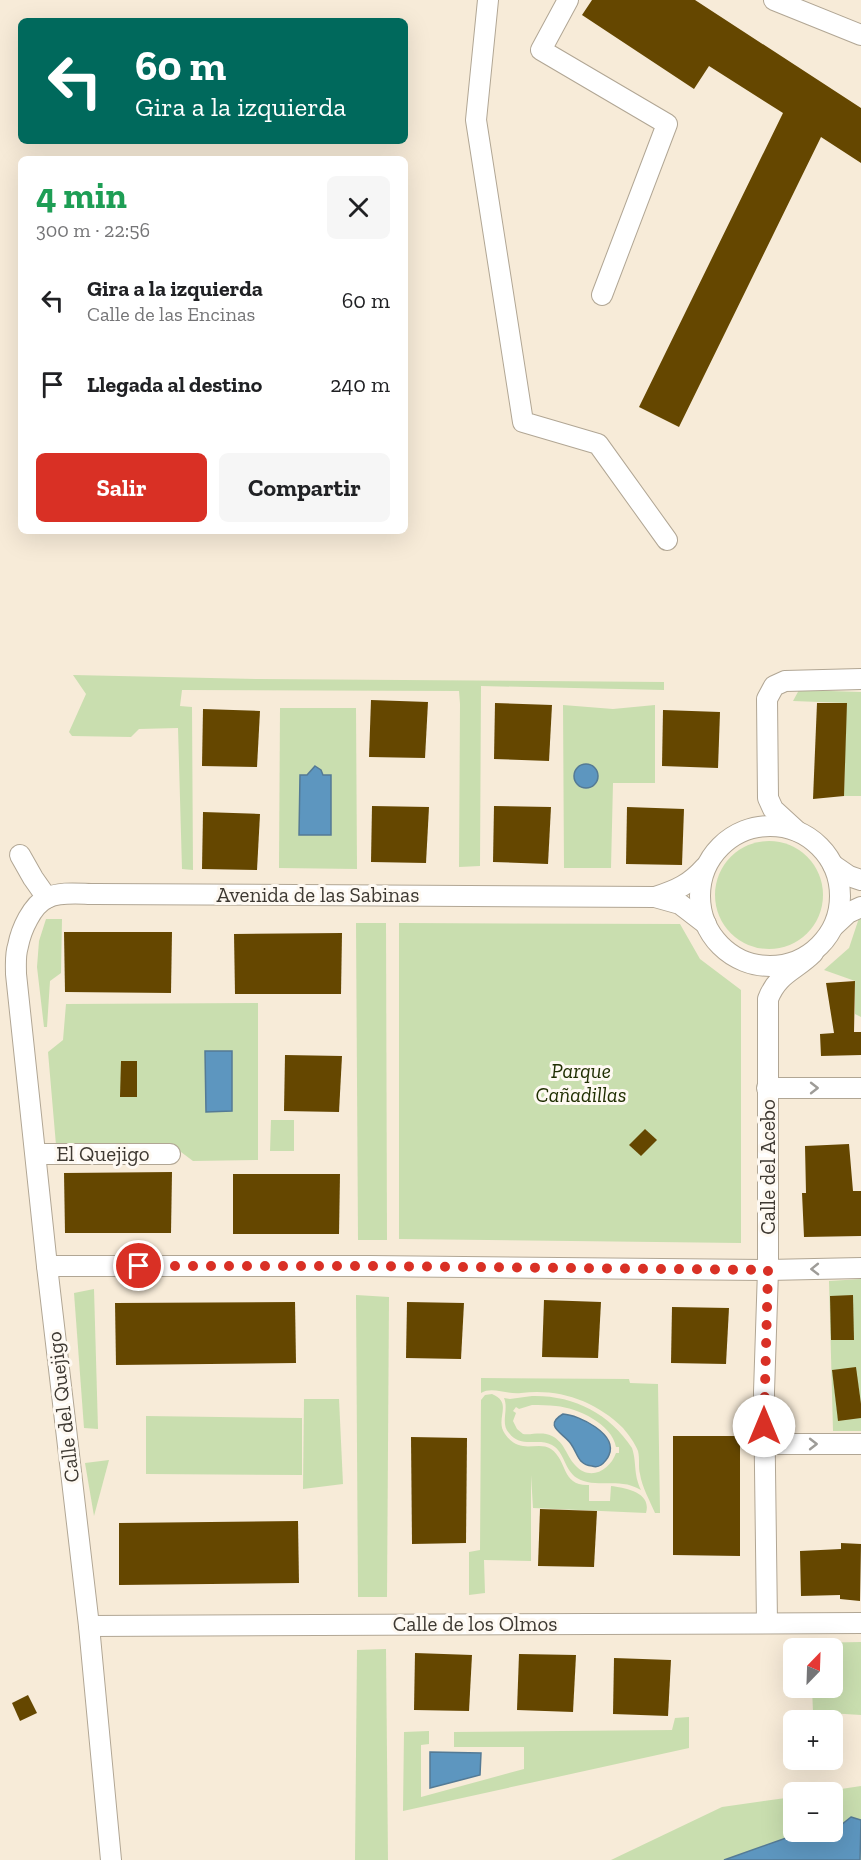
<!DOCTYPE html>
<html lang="es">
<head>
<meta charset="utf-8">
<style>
	body { margin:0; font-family:"Zilla Slab",serif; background:#f6f6f6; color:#202124; height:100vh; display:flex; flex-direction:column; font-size:22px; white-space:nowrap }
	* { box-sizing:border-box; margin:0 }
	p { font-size:20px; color:#757577 }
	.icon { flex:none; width:33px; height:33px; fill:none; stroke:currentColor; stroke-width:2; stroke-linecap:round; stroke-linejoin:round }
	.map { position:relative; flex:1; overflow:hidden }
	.panel { position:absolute; left:18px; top:156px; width:390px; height:378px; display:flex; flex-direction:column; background:#fff; border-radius:9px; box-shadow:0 6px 24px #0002 }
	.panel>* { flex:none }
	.banner { position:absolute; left:18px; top:18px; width:390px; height:126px; border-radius:9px; box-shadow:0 6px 24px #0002; background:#00695c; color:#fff; overflow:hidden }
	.needle { width:39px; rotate:23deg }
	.fabs { position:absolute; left:783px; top:1638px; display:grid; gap:12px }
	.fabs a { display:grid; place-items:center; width:60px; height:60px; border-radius:9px; background:#fff; box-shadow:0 6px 24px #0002; font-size:30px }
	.pin { position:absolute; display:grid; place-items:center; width:51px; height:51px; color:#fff; margin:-26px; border:3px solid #fff; border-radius:50%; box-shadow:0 2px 6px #0007 }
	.me { position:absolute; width:66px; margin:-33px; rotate:0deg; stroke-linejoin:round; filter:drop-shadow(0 0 4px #0008) }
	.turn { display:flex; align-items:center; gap:21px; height:126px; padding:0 18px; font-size:27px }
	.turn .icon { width:78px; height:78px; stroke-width:2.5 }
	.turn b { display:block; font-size:42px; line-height:51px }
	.round { display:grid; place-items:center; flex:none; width:63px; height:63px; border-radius:9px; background:#f6f6f6 }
	.summary { display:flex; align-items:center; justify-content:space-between; height:102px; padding:0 18px }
	h1 { font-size:36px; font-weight:800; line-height:45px; color:#1e9e55 }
	.cta { display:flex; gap:12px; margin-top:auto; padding:12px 18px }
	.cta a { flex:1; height:69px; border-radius:9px; background:#d93025; color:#fff; font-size:24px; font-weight:800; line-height:69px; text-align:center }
	.cta a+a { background:#f6f6f6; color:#202124 }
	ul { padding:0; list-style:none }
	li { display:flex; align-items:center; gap:18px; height:84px; padding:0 18px }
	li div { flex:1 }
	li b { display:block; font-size:22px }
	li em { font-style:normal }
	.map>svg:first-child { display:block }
</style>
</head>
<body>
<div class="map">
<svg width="861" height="1860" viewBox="0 0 861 1860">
	<rect width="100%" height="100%" fill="#f7ebd8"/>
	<!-- green -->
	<g fill="#c9deaf" fill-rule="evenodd">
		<polygon points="73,675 259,679 664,682 664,690 481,686 480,866 459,867 460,704 459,691 182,690 180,706 192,707 193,870 182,869 178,728 139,729 131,737 72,736 69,732 86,694"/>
		<polygon points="799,690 861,692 861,796 844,796 846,703 793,701"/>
		<polygon points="563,705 613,709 655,705 655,783 613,783 611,868 564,868"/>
		<polygon points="280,708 356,708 357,869 279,868"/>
		<circle cx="769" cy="895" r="54"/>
		<polygon points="859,918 861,918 861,1017 855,1014 855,981 824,970 849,948"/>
		<polygon points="46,919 62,919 61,973 50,981 47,1027 44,1027 37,967 39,941"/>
		<polygon points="356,923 386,923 387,1240 358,1240"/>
		<polygon points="399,923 680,924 700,959 741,990 741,1243 399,1239"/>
		<polygon points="258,1003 258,1160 193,1161 173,1146 56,1145 48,1052 63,1040 66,1004"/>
		<polygon points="271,1120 294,1120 294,1151 270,1151"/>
		<polygon points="861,1279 861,1431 833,1431 829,1281"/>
		<polygon points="94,1289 98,1429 84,1428 74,1293"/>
		<polygon points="356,1295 389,1297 387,1597 358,1597"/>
		<path d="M481,1378l148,1 1,4 28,1 2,129h-5c-5,-12 -13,-26 -15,-39 -2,-7 0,-15 -2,-23 -3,-8 -10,-17 -15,-23 -27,-27 -64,-40 -102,-35 -13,2 -29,-7 -40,0z"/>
		<path d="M492,1394c22,9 2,25 13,40 16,22 32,6 46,15 17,12 10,37 38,36v16h21l1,-15c14,2 41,6 35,27l-113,-5 -2,-33v86l-47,-1 1,33 -16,2v-43l11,-2 1,-150 4,-5z"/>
		<path d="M532,1396c41,-1 77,17 100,52 5,15 1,25 9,42 -6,-3 -12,-6 -18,-6 -14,-2 -34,2 -46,-6 -13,-8 -12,-26 -25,-33 -14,-8 -31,4 -43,-12 -9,-10 0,-23 -5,-35l6,1zM532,1405c8,0 16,0 24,1 22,2 56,18 60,41h3v6h-3c-6,17 -26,29 -41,12 -9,-10 -10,-22 -23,-29 -10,-5 -19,-1 -29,-2l-6,-5 -4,-8 3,-8 -3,-2 3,-4 3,2z"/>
		<polygon points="304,1399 339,1399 343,1484 303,1489"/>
		<polygon points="146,1416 302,1418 302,1475 146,1474"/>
		<polygon points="109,1460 94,1516 85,1463"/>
		<polygon points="861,1642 861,1715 813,1712 812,1688 832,1688 832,1648 810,1648 810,1643"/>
		<polygon points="386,1649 388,1860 355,1860 357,1650"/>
		<polygon points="689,1717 689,1748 403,1811 404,1732 429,1731 429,1744 421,1745 421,1797 524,1769 524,1747 454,1747 454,1732 672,1730 675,1718"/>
		<polygon points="861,1786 861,1860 611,1860 722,1807 793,1797 794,1832 832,1832 832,1792 821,1792"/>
	</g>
	<!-- water -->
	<g fill="#5d96bf" stroke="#547a95" stroke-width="1.5">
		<circle cx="586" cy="776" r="12"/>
		<polygon points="315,766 321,770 323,775 331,775 331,835 299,835 300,775 307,775"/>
		<polygon points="205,1051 232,1051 232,1111 206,1112"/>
		<path d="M563,1414c16,1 55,20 46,41 -1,3 -5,8 -8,10 -3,2 -6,2 -9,1 -14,-1 -14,-12 -21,-22 -7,-11 -29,-18 -8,-30z"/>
		<polygon points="430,1752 481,1753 480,1775 430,1788"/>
		<polygon points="851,1817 861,1820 860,1860 724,1860 803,1832 832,1832 833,1826 841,1825"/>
	</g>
	<!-- building -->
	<g fill="#654700">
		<polygon points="592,0 695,0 861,108 861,163 821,137 679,427 639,407 783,113 709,66 694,89 582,15"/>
		<polygon points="371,700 428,702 425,758 369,757"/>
		<polygon points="495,703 552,705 549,761 494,759"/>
		<polygon points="817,703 847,703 844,796 813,799"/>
		<polygon points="203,709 260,711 257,767 202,766"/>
		<polygon points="663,710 720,712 718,768 662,766"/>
		<polygon points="372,806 429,807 426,863 371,862"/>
		<polygon points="494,806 551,807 548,864 493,862"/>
		<polygon points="627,807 684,809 682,865 626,864"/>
		<polygon points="203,812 260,814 257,870 202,869"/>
		<polygon points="64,932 172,932 171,993 65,992"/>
		<polygon points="342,933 341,994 235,994 234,934"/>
		<polygon points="855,981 854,1032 861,1032 861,1055 821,1056 820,1034 834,1033 826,983"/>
		<polygon points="285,1055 342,1056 339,1112 284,1111"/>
		<polygon points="121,1061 137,1061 137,1097 120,1097"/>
		<polygon points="645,1129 657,1140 641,1156 629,1145"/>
		<polygon points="849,1144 853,1191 861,1191 861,1236 804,1237 802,1193 806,1193 805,1146"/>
		<polygon points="172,1172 171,1233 65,1233 64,1173"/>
		<polygon points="233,1174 340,1174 339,1234 233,1234"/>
		<polygon points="853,1295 854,1340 831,1340 830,1296"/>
		<polygon points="544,1300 601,1302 598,1358 542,1357"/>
		<polygon points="295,1302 296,1363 116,1365 115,1303"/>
		<polygon points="407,1302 464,1303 461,1359 406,1358"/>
		<polygon points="672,1307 729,1308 726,1364 671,1363"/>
		<polygon points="856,1367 861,1404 861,1418 838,1421 832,1370"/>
		<polygon points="673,1436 740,1436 740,1556 673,1555"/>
		<polygon points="411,1437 467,1438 466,1543 412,1544"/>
		<polygon points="540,1509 597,1511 594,1567 538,1566"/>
		<polygon points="298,1521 299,1583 119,1585 119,1523"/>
		<polygon points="841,1543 861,1544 860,1601 840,1599 840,1595 801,1596 800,1551 841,1549"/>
		<polygon points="415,1653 472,1655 469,1711 414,1710"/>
		<polygon points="519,1654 576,1655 573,1712 517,1710"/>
		<polygon points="614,1658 671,1660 668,1716 613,1714"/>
		<polygon points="28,1695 37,1713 20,1721 12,1703"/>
	</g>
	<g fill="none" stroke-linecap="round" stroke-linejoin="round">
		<defs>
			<g id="minor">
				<polyline points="488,0 476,120 523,422 598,444 667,540"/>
				<polyline points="568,0 541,50 667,124 602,295"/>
				<polyline points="774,0 861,35"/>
				<circle cx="770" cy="896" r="70"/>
				<polyline points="797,831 773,809 768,798 767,699 774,686 785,681 861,679"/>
				<polyline points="20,855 33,878 47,898"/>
				<polyline points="833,865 849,876 861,880"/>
				<path d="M655,897c22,-7 35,-13 50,-30"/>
				<polyline points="834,926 848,913 861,907"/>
				<polyline points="767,1088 861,1088"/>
				<polyline points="36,1154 170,1154"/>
				<polyline points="47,1266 370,1266 768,1270 861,1268"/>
				<polyline points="764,1444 861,1444"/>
				<path d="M767,1623l-3,-231 4,-122v-271c10,-26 27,-28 45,-46"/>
				<polyline points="89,1626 861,1623"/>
				<path d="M111,1860l-22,-234 -42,-360 -31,-292c0,-9 -1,-19 2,-28 3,-16 14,-41 29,-48 13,-7 34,-4 48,-4l560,3 25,7 26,20"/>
			</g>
		</defs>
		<!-- minor casing -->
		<use href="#minor" stroke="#b1a694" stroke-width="22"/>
		<!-- minor -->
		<use href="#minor" stroke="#fff" stroke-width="20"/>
	</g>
	<!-- one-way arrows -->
	<defs><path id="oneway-chevron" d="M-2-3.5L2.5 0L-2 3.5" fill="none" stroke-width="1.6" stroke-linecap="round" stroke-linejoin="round" transform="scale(1.5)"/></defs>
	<g stroke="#9e9c98">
		<use href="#oneway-chevron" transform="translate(814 1088)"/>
		<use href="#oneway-chevron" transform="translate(815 1269) rotate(179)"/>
		<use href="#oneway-chevron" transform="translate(813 1444)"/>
	</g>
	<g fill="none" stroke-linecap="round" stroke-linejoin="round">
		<!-- route -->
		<polyline stroke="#d93025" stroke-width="10" stroke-dasharray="0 18" points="139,1266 370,1266 768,1270 764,1426"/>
	</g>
	<g text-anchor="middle" stroke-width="6" stroke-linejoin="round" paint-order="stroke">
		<!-- street labels -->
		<g font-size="21" fill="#3e3932" stroke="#fef9f2">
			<text x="318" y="902">Avenida de las Sabinas</text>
			<text x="103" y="1161">El Quejigo</text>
			<text transform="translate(768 1167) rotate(-90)" y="7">Calle del Acebo</text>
			<text transform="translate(63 1407) rotate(-97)" y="7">Calle del Quejigo</text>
			<text x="475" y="1631">Calle de los Olmos</text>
		</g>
		<!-- park labels -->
		<g font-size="21" font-style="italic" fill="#202f02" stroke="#fef9f2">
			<text x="581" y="1078">Parque<tspan x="581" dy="24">Cañadillas</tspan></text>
		</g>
	</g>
</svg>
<div class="fabs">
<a><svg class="needle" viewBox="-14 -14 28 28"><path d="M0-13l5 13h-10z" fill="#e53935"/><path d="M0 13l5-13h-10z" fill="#757577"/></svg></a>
<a>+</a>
<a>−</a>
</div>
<div class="pin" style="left:139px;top:1266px;background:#d93025"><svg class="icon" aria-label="arrive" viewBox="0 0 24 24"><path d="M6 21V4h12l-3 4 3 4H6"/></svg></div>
<svg class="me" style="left:764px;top:1426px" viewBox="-20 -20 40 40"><circle r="19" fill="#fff"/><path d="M0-13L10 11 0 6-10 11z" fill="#d93025"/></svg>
<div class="banner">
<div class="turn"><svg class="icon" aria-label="left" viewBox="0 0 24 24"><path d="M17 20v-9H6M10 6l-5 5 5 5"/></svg><div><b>60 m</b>Gira a la izquierda</div></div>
</div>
<section class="panel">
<div class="summary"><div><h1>4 min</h1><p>300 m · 22:56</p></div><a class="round"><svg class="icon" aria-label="close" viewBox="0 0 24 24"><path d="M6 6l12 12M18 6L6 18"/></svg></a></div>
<ul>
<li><svg class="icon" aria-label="left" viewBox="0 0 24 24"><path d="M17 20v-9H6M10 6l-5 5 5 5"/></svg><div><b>Gira a la izquierda</b><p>Calle de las Encinas</p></div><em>60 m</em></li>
<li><svg class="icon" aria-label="arrive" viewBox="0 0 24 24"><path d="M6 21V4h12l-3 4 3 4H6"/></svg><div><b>Llegada al destino</b></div><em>240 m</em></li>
</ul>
<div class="cta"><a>Salir</a><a>Compartir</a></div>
</section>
</div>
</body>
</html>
